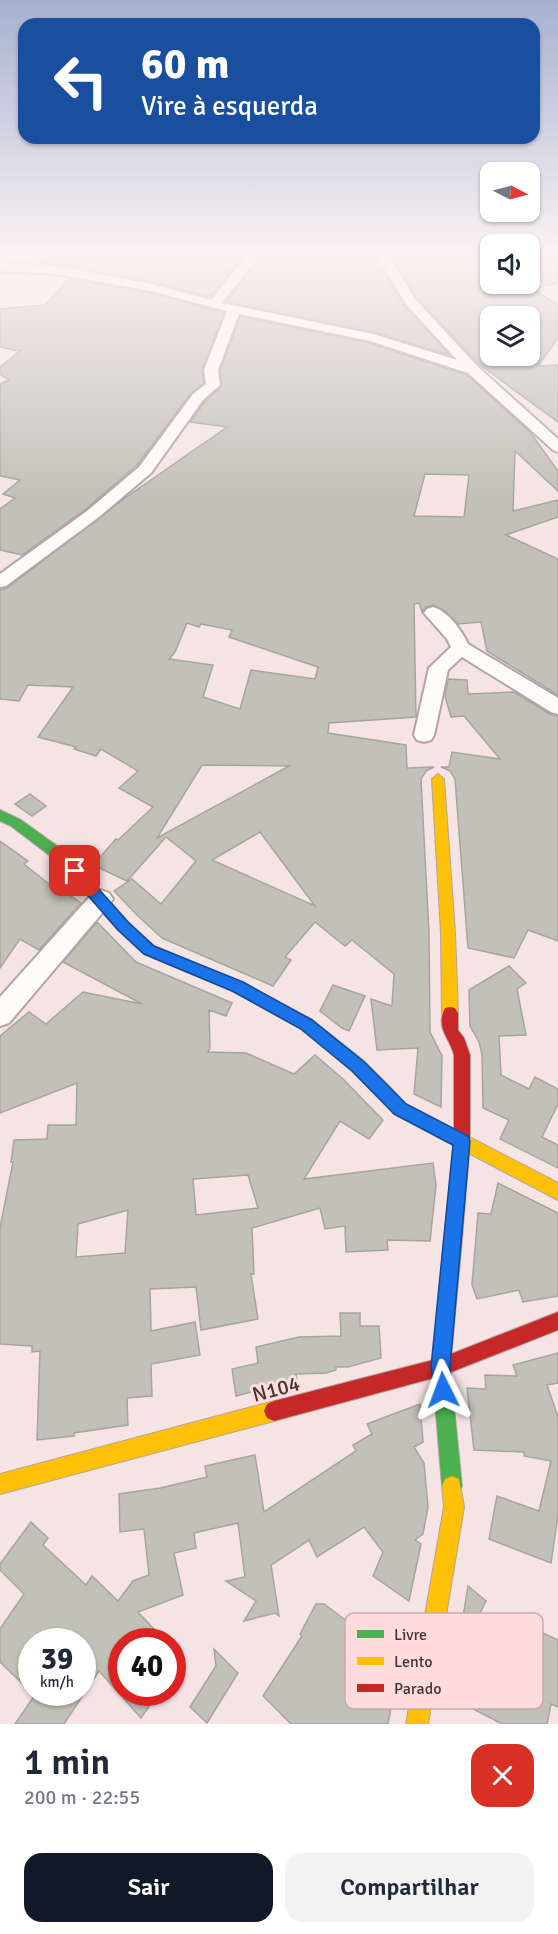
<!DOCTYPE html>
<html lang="pt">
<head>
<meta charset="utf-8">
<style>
	body { margin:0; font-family:Signika,sans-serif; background:#f2f2f3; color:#1f2937; height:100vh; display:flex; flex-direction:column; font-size:22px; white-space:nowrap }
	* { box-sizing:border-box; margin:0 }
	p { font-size:20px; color:#747a83 }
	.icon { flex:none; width:33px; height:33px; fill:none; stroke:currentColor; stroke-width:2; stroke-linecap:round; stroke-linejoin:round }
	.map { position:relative; height:1724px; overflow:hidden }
	.sheet { display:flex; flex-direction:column; background:#fff; flex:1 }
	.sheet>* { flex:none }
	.top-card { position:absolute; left:18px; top:18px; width:522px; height:126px; border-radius:18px; box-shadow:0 2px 4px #0004; background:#1a4fa0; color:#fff; overflow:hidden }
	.needle { width:39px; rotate:96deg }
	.buttons { position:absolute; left:480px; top:162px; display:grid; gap:12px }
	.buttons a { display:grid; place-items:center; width:60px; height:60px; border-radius:12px; background:#fff; box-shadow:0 2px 4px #0004; font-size:30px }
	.speed { position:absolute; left:18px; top:1628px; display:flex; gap:12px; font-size:30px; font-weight:700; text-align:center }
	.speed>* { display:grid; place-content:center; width:78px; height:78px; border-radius:50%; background:#fff; box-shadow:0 2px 4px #0004; line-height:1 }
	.speed small { font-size:15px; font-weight:400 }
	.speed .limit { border:9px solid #d22; background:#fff; color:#111 }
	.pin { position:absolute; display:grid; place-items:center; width:51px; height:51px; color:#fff; margin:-26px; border-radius:12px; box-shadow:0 3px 9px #0006 }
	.me { position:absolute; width:66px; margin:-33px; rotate:357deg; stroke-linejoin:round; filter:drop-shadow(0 0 4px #0008) }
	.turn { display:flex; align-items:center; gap:21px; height:126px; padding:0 24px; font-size:27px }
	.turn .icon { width:78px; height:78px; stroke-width:2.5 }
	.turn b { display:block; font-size:42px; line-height:51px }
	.round { display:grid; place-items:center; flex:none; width:63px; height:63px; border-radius:18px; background:#f2f2f3 }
	.summary { display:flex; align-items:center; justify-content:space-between; height:102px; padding:0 24px }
	h1 { font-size:36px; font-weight:600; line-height:45px }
	.primary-button { display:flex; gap:12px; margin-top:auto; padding:12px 24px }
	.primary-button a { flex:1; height:69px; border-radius:18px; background:#111827; color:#fff; font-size:24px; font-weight:600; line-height:69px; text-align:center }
	.primary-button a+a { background:#f2f2f3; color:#1f2937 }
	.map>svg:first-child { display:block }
</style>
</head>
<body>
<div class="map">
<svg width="558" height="1724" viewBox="0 0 558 1724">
	<rect width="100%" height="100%" fill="#f6e4e4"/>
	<!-- building -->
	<g fill="#c2c1b7" stroke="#a7a49e" stroke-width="1.5" fill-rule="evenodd">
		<polygon points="42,255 244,255 210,297 152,282 41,263"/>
		<polygon points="261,255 374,255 404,306 450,355 374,332 226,302"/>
		<path d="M391,255h99v29l40,4v-33h28v28l-26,6 26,16v33l-20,28 20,-1v57l-78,-57 -63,-67zM490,316h40v40h-40z"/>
		<polygon points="69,279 151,293 224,313 202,369 204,383 191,393 137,465 86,509 22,555 0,550 0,509 15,498 3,494 20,480 0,476 0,384 9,380 0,374 0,367 20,351 0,347 0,309 45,305"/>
		<path d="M240,317l129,26 98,32 63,57 28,39v20l-43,-40 -2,60 45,-11v17l-52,18 52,24v136l-71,-44 -6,-29 -23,2 -13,-13 -11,-6 -8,2 -4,5 -3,-9 -5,1 2,113 -87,6 -1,10 78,12 1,23 27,-1 -8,4 -5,8 8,154 1,99 12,24 -1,51 -27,-13 4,-46 -41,2 -6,-51 21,7 2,-32 -42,-34 -7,6 -30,-24 -30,35 6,3 -18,26 -111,-48 -25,-23 -23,-24 18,-12 29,25 35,-43 -30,-24 -39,44 -34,-16 23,-26 2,1 35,-33 -34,-19 19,-17 -37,-22 -5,7 -22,-7 2,-2 -38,-10 35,-50 -45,-2 -9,16 -19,-2v-109l7,-2 118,-90 102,-71 -37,-5 15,-20 16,-15 -1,-17zM425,474l44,1 -5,42 -50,-1zM187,623l12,4 2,-3 31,6 -3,7 89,30 -3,12 -64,-9 -11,39 -37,-12 10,-32 -44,-6 6,-7zM202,765l87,1 -132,72zM260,832l55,74 -103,-46z"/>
		<polygon points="448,679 467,680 468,694 514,692 550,714 558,716 558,941 528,930 514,958 468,948 455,779 450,771 441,767 449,767 452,752 500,759 464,716 451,717 445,696"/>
		<polygon points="30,794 46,806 32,816 15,804"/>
		<polygon points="0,841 28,861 24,864 54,888 56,886 81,903 39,950 20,939 0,968"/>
		<path d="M97,922l39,40 96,41 -6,13 -17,-6 1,38 -2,4 38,1 48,21 21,-19 28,24 40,41 -14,19 -29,-18 -36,58 129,-16 3,23 -6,55 -43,-1 1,10 -42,2 -1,-26 -20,3 -5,-21 -68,20 2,46h-3l7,45 -57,11 -5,-43 -46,2 1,42 44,-9 5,33 -49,9 1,32 -25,2 1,27 -54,8v3l-37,4 3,-89 -8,1v-6l-32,-2v-116l13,-66h-2l3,-22 33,-1 1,-14h28l1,-42 -77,30v-77l29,-24 17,12 37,-32 59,12 -79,-42zM248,1175l10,33 -62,7 -3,-36zM128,1210l-3,43 -49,4 2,-33z"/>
		<polygon points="509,966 526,983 517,989 526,1035 499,1036 501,1075 529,1089 535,1077 558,1089 558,1104 542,1137 558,1145 558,1168 500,1139 509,1120 483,1108 482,1054 479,1042 470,1026 469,990"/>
		<polygon points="333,985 365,996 349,1031 342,1028 320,1011"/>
		<polygon points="498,1183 558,1213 558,1296 523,1302 519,1290 477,1299 472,1285 478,1213 491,1214"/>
		<polygon points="340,1313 360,1313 360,1326 379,1326 381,1358 348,1367 336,1367 336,1370 326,1373 296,1374 297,1380 236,1396 232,1369 258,1363 256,1347 299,1337 341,1336"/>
		<polygon points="558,1353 558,1383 547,1385 558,1417 558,1515 551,1563 489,1539 497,1496 539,1511 551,1461 524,1456 524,1452 474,1450 467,1388 486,1389 485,1375 517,1376 513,1365"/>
		<polygon points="420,1404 423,1442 414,1447 424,1463 428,1507 423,1534 415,1540 421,1544 409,1601 373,1576 383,1552 364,1527 317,1557 309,1540 271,1565 279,1616 275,1613 244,1621 256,1601 226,1581 245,1577 238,1523 194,1533 196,1548 174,1553 183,1595 138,1612 165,1641 122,1641 122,1692 159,1692 141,1718 99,1671 64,1724 15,1724 37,1692 82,1692 82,1641 32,1641 32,1693 0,1662 0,1629 24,1594 0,1570 0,1564 31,1522 48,1538 43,1545 86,1585 92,1576 118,1601 133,1581 149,1575 144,1529 120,1532 119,1494 160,1488 207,1477 205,1466 255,1455 264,1512 356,1451 353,1445 372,1434 367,1424"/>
		<polygon points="468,1586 486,1601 479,1615 519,1634 522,1623 558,1640 558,1707 551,1704 547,1724 502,1724 450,1697 457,1654 536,1694 541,1686 462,1623"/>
		<polygon points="316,1604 324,1604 356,1628 358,1621 394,1638 379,1674 396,1682 388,1724 291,1724 263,1696 302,1636 300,1634"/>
		<polygon points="214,1649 238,1673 207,1723 190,1707 216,1666"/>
	</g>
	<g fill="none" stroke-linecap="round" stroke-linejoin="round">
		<defs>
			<g id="street">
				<polygon points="247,255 259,255 222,303 373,334 457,360 406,304 376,255 388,255 415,299 478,367 558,439 558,452 553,450 468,373 370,341 239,314 218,370 220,385 203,400 151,473 99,517 6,586 0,587 0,574 87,511 139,467 193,394 206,384 204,370 227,311 151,291 56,274 0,271 0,263 56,266 152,284 211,300"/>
				<path d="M433,607c15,4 29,24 35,37l90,54v16l-7,-2 -89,-55 -14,13 -14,65 -3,5 -7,2 -7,-2 -3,-5 15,-67 22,-21 -4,-8 -23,-26 3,-4z"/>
				<polygon points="101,890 109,893 113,899 109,905 9,1023 0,1026 0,997 93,893"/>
			</g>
			<g id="fast">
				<polygon points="0,810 21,820 67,853 128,922 154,946 243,983 311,1019 364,1061 389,1086 391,1091 389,1096 383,1098 377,1096 352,1071 301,1029 233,991 144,954 118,930 57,861 11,826 0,821"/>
				<polygon points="452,1242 458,1245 461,1251 450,1367 462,1486 459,1493 452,1496 445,1493 442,1486 432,1367 443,1251 446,1245"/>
			</g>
			<g id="slow">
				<polygon points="438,774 444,779 455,933 458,1013 455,1018 450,1019 445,1018 442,1013 441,933 432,779"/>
				<polygon points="383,1084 389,1086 406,1104 558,1183 558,1200 394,1114 375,1091 377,1086"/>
				<polygon points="274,1401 281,1404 284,1411 281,1418 274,1421 0,1494 0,1474"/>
				<polygon points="452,1476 459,1479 464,1507 428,1724 406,1724 444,1507 442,1486 445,1479"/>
			</g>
			<g id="jam">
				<path d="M450,1007l5,1 3,5v17l6,8 6,17v86l-9,110 -3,6 -6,3 -6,-3 -3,-6 11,-110v-86c-4,-17 -19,-27 -9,-47z"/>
				<polygon points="558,1312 558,1330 441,1376 274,1421 267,1418 264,1411 267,1404 274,1401 441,1358"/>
			</g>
		</defs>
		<!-- street casing -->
		<use href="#street" stroke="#b5a4a4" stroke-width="4"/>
		<!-- fast casing -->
		<use href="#fast" stroke="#b5a4a4" stroke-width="2"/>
		<!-- slow casing -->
		<use href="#slow" stroke="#b5a4a4" stroke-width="2"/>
		<!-- jam casing -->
		<use href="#jam" stroke="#b5a4a4" stroke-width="2"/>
		<!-- street -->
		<use href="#street" fill="#fefbfb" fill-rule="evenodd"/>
		<!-- fast -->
		<use href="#fast" fill="#4caf50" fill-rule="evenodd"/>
		<!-- slow -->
		<use href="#slow" fill="#ffc107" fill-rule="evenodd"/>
		<!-- jam -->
		<use href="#jam" fill="#c62828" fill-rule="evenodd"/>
	</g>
	<!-- sky -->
	<linearGradient id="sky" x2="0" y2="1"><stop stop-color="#a6b1d0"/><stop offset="0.51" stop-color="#fbf3f3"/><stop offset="1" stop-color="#fbf3f3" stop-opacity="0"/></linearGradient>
	<rect width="558" height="497" fill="url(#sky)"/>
	<!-- route -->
	<polygon fill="#1a73e8" stroke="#114b97" stroke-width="1.5" points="75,866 80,868 128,922 154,946 243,982 312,1020 363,1061 406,1104 468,1136 470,1141 450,1367 452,1390 450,1397 443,1400 436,1397 431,1367 453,1145 394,1114 352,1071 301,1029 232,991 144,954 118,930 70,875 68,871 70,868"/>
	<g text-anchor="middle" stroke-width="6" stroke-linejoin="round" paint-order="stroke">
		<!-- near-street labels -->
		<g font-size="21" fill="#483333" stroke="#fedcdc">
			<text transform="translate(276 1389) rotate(-15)" y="7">N104</text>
		</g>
	</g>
	<!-- legend -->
	<rect x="345" y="1613" width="198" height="96" rx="9" fill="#fedcdc" stroke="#c7a9a9" stroke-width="1.5"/>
	<rect x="357" y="1630" width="27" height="8" fill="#4caf50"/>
	<rect x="357" y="1657" width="27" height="8" fill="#ffc107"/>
	<rect x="357" y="1684" width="27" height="8" fill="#c62828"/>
	<g font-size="16" fill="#483333">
		<text x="394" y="1640">Livre</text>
		<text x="394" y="1667">Lento</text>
		<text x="394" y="1694">Parado</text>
	</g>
</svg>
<div class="buttons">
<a><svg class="needle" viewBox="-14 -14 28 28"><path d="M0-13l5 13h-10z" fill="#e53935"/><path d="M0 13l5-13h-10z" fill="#747a83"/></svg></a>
<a><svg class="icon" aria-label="sound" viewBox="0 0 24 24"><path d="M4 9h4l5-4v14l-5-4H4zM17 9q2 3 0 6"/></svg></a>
<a><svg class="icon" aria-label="layers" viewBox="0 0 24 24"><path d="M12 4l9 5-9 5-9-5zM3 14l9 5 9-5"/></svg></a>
</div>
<div class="speed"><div>39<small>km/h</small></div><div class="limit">40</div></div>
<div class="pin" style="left:75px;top:871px;background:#d93025"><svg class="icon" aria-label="arrive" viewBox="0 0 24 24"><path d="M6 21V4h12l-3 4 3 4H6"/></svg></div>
<svg class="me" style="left:443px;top:1390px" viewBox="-20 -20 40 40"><path d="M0-17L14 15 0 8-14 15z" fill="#1a73e8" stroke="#fff" stroke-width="4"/></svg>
<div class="top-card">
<div class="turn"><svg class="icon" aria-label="left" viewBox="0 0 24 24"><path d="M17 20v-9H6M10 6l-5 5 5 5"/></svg><div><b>60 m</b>Vire à esquerda</div></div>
</div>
</div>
<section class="sheet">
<div class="summary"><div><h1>1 min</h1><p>200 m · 22:55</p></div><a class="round" style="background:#d93025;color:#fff"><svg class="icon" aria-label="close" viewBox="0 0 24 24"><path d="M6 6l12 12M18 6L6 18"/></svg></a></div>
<div class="primary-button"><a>Sair</a><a>Compartilhar</a></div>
</section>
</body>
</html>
